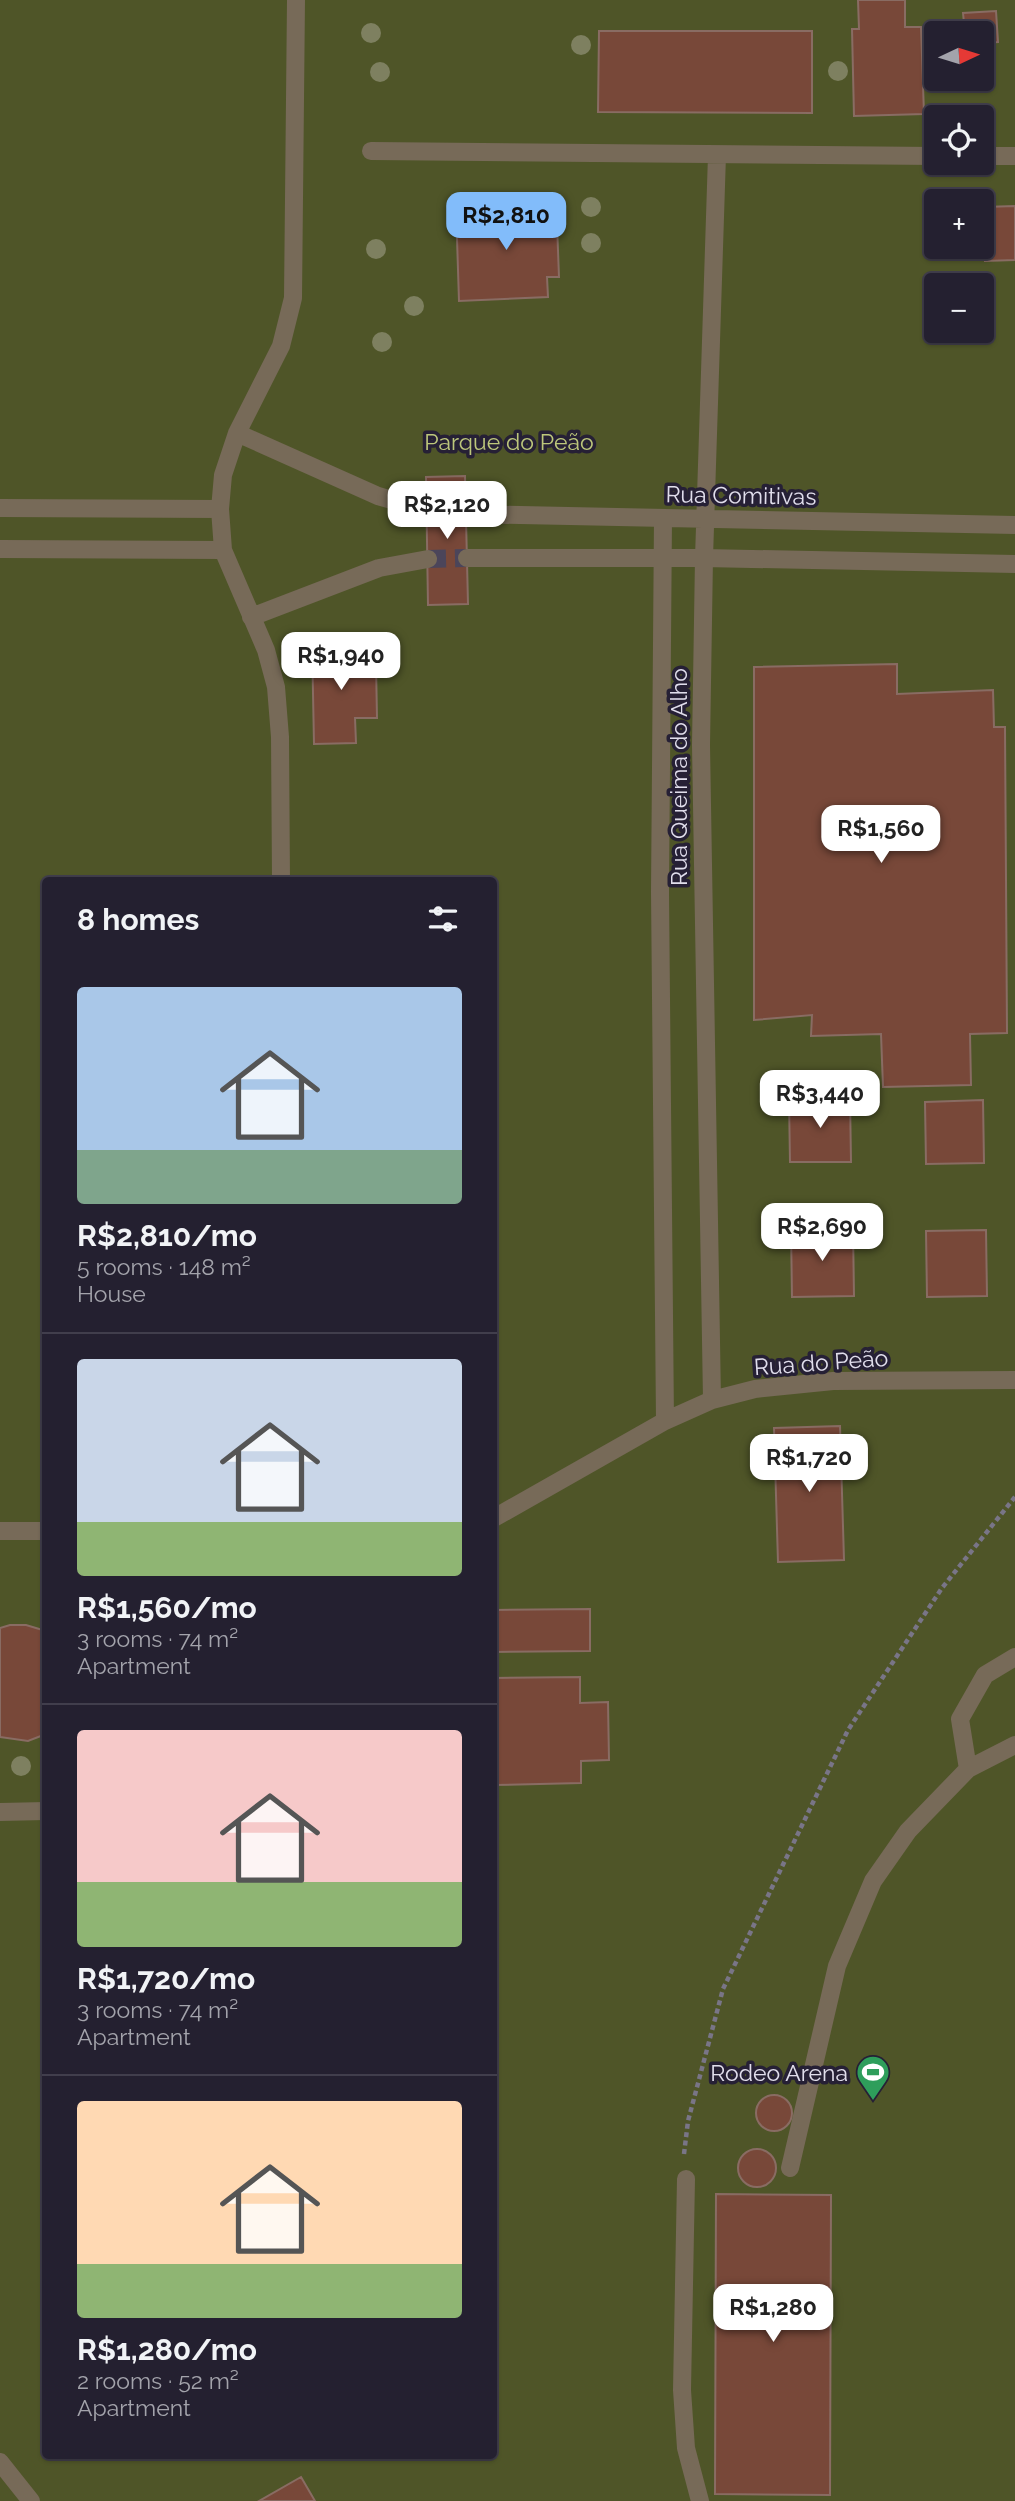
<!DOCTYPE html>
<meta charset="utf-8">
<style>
body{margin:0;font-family:Raleway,sans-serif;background:#2c2838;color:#f1f3f6;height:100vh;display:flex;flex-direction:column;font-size:26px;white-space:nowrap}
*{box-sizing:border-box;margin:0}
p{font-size:23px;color:#a3a3ab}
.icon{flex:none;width:38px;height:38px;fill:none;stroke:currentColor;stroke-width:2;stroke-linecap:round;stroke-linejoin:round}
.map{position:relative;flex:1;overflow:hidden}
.drawer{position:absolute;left:42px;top:877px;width:455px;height:1582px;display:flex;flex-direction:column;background:#242030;border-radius:7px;box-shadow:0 2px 5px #0004,0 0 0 2px #413e4c}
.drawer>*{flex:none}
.needle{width:46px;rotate:86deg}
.buttons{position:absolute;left:924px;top:21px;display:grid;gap:14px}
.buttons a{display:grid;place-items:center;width:70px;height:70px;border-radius:7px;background:#242030;box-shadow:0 2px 5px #0004,0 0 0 2px #413e4c;font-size:35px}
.price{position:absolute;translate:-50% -60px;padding:0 16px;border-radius:14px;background:#fff;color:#222;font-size:23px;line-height:46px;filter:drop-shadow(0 2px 4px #0008)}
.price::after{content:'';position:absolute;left:50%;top:42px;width:21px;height:16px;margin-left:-10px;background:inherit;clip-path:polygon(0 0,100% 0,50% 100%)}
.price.active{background:#82bcfa;color:#111}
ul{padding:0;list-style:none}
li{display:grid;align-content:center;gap:14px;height:371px;padding:0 35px}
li+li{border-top:2px solid #413e4c}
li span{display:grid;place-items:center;height:217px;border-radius:7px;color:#555}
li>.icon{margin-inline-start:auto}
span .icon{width:126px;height:126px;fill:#fffc;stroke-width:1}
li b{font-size:30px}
h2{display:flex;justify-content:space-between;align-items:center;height:84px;padding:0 35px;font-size:30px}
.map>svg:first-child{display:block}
.green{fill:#4f5528;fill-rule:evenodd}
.building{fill:#784839;stroke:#896c63;stroke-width:2}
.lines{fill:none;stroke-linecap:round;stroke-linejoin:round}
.minor-tunnel{stroke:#4b455a;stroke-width:18;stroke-dasharray:18 9;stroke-linecap:butt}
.path{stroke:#797587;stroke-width:4.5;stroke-dasharray:5 3.5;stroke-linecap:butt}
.minor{stroke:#776a58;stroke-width:18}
.tree{fill:#7e8060}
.labels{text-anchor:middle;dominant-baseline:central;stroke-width:7;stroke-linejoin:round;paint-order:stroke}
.park-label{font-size:23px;fill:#bdc77b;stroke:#262035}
.street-label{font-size:23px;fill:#e1deec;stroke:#262035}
.poi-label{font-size:23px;fill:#e1deec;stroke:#262035;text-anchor:end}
</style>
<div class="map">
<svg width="1015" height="2501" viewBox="0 0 1015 2501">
<rect width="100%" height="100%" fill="#302a40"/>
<!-- green -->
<path class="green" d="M 0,0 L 1015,0 L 1015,2501 L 0,2501 ZM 936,33 L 982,33 L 982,79 L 936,79 ZM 936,117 L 982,117 L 982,163 L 936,163 ZM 936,201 L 982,201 L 982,247 L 936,247 ZM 936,285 L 982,285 L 982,331 L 936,331 ZM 46,880 L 494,880 L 494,2455 L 46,2455 Z"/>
<!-- building -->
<path class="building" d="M 858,0 L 905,0 L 905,27 L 921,27 L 924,114 L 854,116 L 852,29 L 859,29 Z
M 996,11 L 998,42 L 982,43 L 982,33 L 965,33 L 963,13 Z
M 599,31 L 812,31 L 812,113 L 598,112 Z
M 547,203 L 548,224 L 557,224 L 559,277 L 547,277 L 548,297 L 459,301 L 456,207 Z
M 1015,206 L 1015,260 L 985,261 L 984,207 Z
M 465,476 L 468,604 L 428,605 L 426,477 Z
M 353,641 L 354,664 L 376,664 L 377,718 L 355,718 L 356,743 L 314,744 L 312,642 Z
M 897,664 L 897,694 L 993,690 L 994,727 L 1005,727 L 1007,1033 L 970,1034 L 971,1085 L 883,1087 L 881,1034 L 811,1036 L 812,1015 L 754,1020 L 754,667 Z
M 850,1098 L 851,1162 L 790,1162 L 789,1099 Z
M 983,1100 L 984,1163 L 926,1164 L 925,1102 Z
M 853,1229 L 854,1296 L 792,1297 L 791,1230 Z
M 986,1230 L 987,1296 L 927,1297 L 926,1231 Z
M 840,1426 L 844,1560 L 778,1562 L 774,1428 Z
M 590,1609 L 590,1651 L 494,1652 L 494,1610 Z
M 10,1625 L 26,1625 L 46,1631 L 46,1734 L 28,1741 L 0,1737 L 0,1628 Z
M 580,1677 L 580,1703 L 608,1702 L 609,1760 L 581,1761 L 581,1783 L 494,1785 L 494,1678 Z
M756 2113a18 18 0 1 1 36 0a18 18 0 1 1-36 0Z
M738 2168a19 19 0 1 1 38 0a19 19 0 1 1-38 0Z
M 716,2194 L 831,2195 L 830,2495 L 715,2494 Z
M 301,2477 L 315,2501 L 259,2501 Z"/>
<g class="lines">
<!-- minor-tunnel -->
<path class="minor-tunnel" d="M 426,510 L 465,514
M 428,559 L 467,558"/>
<!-- path -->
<path class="path" d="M 684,2154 L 688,2121 L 723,1989 L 848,1730 L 942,1588 L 1015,1497"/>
<!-- minor -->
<path class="minor" d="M 371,151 L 936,156
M 982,156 L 1015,156
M 237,433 L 378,496 L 426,510
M 0,508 L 220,509
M 465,514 L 1015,525
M 663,518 L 660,892 L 665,1421
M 0,549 L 223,550
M 467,558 L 704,558 L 1015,564
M 251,617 L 379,568 L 428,559
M 281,880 L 280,737 L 276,687 L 266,650 L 223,550 L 220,509 L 223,475 L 237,433 L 281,346 L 293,298 L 296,0
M 712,1400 L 701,745 L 704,558 L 717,155
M 494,1518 L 665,1421 L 712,1400 L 755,1389 L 833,1381 L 1015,1380
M 0,1531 L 46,1531
M 968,1769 L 960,1719 L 985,1675 L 1015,1657
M 0,1812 L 46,1811
M 790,2168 L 837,1966 L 873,1881 L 908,1831 L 968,1769 L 1015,1745
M 686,2179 L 682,2390 L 686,2448 L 700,2501
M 0,2462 L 31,2501"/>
</g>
<!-- trees -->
<g class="tree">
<circle cx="371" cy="33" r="10"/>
<circle cx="581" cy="45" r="10"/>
<circle cx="838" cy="71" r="10"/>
<circle cx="380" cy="72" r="10"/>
<circle cx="591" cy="207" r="10"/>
<circle cx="591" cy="243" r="10"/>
<circle cx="376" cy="249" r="10"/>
<circle cx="414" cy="306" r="10"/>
<circle cx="382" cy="342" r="10"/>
<circle cx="21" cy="1766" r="10"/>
</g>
<!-- icons -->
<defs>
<symbol id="stadium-pin" viewBox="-11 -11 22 30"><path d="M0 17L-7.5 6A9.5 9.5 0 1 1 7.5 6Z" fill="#2e9e5b" stroke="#262035"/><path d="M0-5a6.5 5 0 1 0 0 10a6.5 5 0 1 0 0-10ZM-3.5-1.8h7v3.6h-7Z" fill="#fff"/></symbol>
</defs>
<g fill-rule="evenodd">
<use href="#stadium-pin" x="854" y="2053" width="38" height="52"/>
</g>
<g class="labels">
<!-- park labels -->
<g class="park-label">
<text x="509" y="441">Parque do Peão</text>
</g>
<!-- street labels -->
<g class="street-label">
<text transform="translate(741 495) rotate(1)">Rua Comitivas</text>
<text transform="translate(678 777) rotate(-90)">Rua Queima do Alho</text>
<text transform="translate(821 1362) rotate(-4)">Rua do Peão</text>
</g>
<!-- poi labels -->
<g class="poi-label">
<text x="848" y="2072">Rodeo Arena</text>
</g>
</g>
</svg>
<div class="buttons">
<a><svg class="needle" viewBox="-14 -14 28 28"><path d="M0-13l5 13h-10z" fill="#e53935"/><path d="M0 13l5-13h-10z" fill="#a3a3ab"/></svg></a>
<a><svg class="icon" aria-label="locate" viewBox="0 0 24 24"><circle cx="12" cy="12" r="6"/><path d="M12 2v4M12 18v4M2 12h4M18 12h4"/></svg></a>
<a>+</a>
<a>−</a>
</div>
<b class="price active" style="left:506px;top:252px">R$2,810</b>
<b class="price" style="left:447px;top:541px">R$2,120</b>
<b class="price" style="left:341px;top:692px">R$1,940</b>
<b class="price" style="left:881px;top:865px">R$1,560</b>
<b class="price" style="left:820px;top:1130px">R$3,440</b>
<b class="price" style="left:822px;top:1263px">R$2,690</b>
<b class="price" style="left:809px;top:1494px">R$1,720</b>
<b class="price" style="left:773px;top:2344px">R$1,280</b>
<section class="drawer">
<h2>8 homes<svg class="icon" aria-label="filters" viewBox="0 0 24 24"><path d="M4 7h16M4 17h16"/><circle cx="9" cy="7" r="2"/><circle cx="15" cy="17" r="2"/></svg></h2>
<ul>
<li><span style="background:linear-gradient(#a9c7e8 75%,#7fa58c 0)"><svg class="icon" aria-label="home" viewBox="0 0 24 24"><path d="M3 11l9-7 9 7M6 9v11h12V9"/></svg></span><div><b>R$2,810/mo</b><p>5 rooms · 148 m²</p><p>House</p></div></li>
<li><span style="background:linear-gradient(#c9d6e8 75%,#8fb573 0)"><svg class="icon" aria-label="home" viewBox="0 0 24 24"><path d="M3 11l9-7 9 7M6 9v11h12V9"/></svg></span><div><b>R$1,560/mo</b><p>3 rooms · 74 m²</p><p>Apartment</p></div></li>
<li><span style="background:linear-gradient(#f6c9c9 70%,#8fb573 0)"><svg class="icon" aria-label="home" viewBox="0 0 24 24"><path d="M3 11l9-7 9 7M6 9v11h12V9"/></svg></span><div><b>R$1,720/mo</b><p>3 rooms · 74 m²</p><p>Apartment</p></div></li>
<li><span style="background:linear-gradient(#ffd9b3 75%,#8fb573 0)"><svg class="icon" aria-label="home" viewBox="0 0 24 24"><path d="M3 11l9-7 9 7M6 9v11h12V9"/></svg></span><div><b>R$1,280/mo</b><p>2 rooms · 52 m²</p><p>Apartment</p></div></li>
</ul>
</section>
</div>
